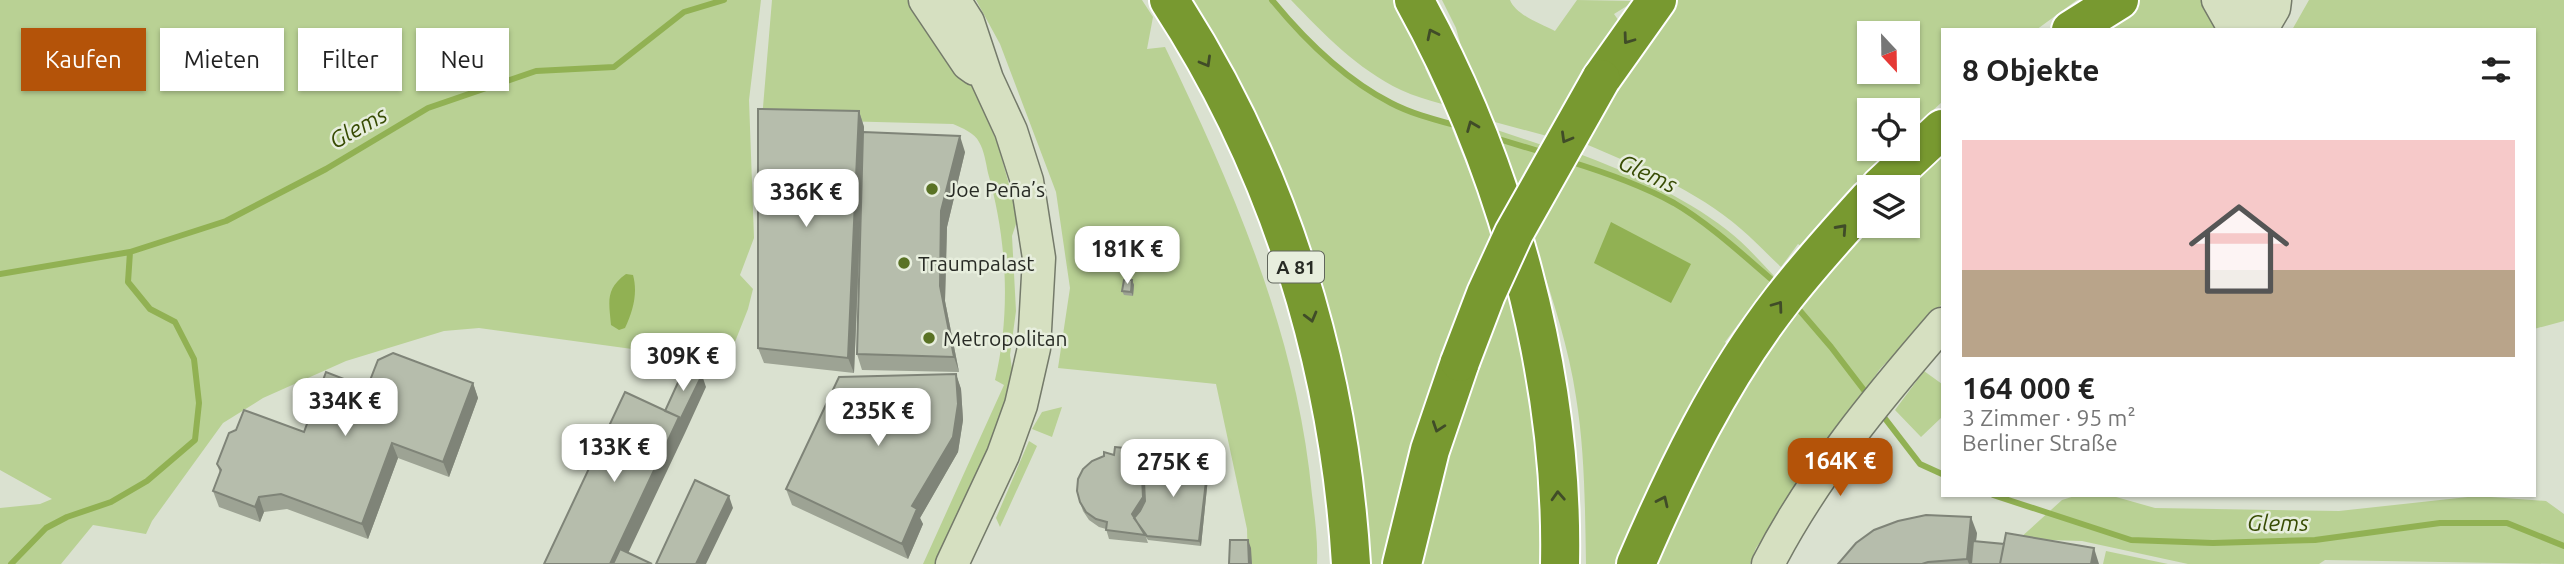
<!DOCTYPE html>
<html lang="de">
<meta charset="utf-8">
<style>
body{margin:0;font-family:Ubuntu,sans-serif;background:#f2f2f2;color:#222;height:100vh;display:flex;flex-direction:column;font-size:26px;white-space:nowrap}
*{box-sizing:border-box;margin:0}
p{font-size:23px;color:#767676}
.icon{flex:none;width:38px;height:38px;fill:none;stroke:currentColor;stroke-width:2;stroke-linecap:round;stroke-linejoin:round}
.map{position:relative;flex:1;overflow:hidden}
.side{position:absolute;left:1941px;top:28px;width:595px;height:469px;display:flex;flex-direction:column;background:#fff;border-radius:0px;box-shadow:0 2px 5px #0004}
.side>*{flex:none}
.hud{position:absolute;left:21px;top:28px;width:665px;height:63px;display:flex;gap:14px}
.needle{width:46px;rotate:158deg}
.tools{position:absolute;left:1857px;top:21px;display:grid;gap:14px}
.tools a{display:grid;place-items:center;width:63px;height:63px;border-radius:0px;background:#fff;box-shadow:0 2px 5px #0004;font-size:35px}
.price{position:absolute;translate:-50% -60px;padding:0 16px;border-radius:14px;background:#fff;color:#222;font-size:23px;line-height:46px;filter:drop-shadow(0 2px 4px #0008)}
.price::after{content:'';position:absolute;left:50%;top:42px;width:21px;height:16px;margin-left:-10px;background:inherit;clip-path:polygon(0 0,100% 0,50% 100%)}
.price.current{background:#b45309;color:#fff}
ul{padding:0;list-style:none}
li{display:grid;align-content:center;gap:14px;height:371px;padding:0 21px}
li span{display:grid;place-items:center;height:217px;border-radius:0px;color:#555}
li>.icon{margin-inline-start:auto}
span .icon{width:126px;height:126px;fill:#fffc;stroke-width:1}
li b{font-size:30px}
h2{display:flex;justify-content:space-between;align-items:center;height:84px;padding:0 21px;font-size:30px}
.pill{padding:0 24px;border-radius:0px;background:#fff;box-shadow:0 2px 5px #0004;font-size:24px;line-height:63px}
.pill.current{background:#b45309;color:#fff}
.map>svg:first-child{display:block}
.green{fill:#b9d194;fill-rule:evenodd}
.water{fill:#91b153}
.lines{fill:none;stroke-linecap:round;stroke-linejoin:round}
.stream{stroke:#91b153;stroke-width:6}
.secondary-casing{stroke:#747a6a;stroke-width:35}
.motorway-casing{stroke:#fff;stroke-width:42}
.secondary{stroke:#d6e0c1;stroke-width:32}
.motorway{stroke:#789930;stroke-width:38}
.motorway-bridge-casing{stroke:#fff;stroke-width:42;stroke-linecap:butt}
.motorway-bridge{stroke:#789930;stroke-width:38}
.wall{fill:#9da394}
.shaded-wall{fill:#7f8478}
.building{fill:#b6bdac;stroke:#7f8478;stroke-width:2}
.oneway{stroke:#404c28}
.poi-dot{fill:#597224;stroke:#e7eedd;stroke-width:2.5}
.labels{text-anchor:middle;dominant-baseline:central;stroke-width:5;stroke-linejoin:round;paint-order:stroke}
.shield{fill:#e7eedd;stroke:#61665c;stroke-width:2}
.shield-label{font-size:19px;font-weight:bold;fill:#282b25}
.poi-label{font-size:21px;fill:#282b25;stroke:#e7eedd;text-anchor:start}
.water-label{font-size:23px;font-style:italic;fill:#384c04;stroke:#e7eedd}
</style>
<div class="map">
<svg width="2564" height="564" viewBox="0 0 2564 564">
<rect width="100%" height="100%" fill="#dae1d0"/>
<!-- green -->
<path class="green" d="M 0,0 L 761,0 L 749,100 L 754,238 L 740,275 L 753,289 L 748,309 L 727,362 L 479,328 L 444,331 L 346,361 L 263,398 L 223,423 L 152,521 L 146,534 L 93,525 L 61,564 L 0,564 L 0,508 L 40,504 L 52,499 L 0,470 Z
M 772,0 L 915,0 L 963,68 L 978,97 L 998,145 L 1015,206 L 1017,221 L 1012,236 L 1016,311 L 1010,355 L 1014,383 L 1004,418 L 937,564 L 923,564 L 1004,385 L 995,380 C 1011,313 1007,239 988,173 C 986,163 984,150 979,142 C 975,133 962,128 953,124 L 762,119 Z
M 976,0 L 1142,0 L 1153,17 L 1147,49 L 1165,47 C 1234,190 1297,335 1312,495 C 1315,518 1318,541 1317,564 L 1248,564 L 1247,529 L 1216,384 L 1058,368 L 1070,288 L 1056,192 L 1000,44 Z
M 1187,0 L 1270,0 C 1321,63 1372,103 1451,126 L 1493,231 L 1389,564 L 1366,564 L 1362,504 Z
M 1291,0 L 1395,0 L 1427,66 L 1425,68 L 1442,104 C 1428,100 1414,96 1401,90 C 1357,69 1324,34 1291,0 Z
M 1442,0 L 1510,0 C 1516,15 1541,24 1555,31 L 1577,0 L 1635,1 L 1614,14 L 1621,24 L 1547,136 L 1491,121 L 1463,53 L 1456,28 Z
M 1674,0 L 2077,0 L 2036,30 L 1942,30 L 1942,102 L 1908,133 L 1908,110 L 1869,110 L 1869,149 L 1891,149 L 1841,199 L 1801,246 L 1798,244 L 1781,267 C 1767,254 1755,241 1741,229 C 1696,190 1638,166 1583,143 ZM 1869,33 L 1908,33 L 1908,72 L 1869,72 Z
M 2134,0 L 2209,0 L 2223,30 L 2086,30 Z
M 2309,0 L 2564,0 L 2564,321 L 2534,329 L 2534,30 L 2292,30 Z
M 1494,129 L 1542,145 L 1518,189 Z
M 1942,141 L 1942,304 L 1880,369 L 1756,548 L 1750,564 L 1652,564 L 1753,359 L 1869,226 L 1908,226 L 1908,187 Z
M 1577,153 C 1629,173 1682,195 1727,230 C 1744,243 1759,260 1774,276 L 1725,342 L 1727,344 L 1711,368 L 1647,500 L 1620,564 L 1586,564 C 1585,509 1585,452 1576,397 C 1568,342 1549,289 1532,236 Z
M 1507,289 C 1530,380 1540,471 1541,564 L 1420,564 L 1464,392 Z
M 1924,371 L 1942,384 L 1942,417 L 1921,437 L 1895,410 Z
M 1062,407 L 1052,437 L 1032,429 L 1042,412 Z
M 1029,441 L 1037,446 L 1000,527 L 996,518 Z
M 2078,495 L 2109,495 L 2155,508 L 2339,511 L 2477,496 L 2546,501 L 2564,514 L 2564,564 L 2325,560 L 2319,564 L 2188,564 L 2082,541 L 2019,539 L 2062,500 Z
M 2106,551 L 2168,564 L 2103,564 Z"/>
<!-- water -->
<path class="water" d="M 1611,222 L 1691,264 L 1671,303 L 1594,263 Z
M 626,274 L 633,275 C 638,293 633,311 625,328 L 619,330 L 611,325 C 609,302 605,289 626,274 Z"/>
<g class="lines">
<!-- stream -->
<path class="stream" d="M 1272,0 C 1304,39 1346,80 1391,103 C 1412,114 1436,120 1458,126
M 1492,137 L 1545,153
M 1568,161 C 1604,172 1641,185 1674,203 C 1710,224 1745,257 1777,284
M 0,274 L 130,252 L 226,221 L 326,169 L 428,108 L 536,71 L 614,67 L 684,12 L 724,0
M 1795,305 L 1831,347 L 1870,398
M 1880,412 L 1920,464 L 1942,474
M 1993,495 L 2131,540 L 2213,543 L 2315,540 L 2440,523 L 2507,523 L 2564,546
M 11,564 L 46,528 L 67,517 L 111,502 L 147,481 L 195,440 L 199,403 L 194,359 L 175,322 L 150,309 L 128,282 L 130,252"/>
<defs>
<path id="secondary" d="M 925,0 L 968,64 L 975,69
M 2218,0 L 2231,23 L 2232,30
M 2237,30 L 2251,0
M 2261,30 L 2274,8 L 2275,0
M 952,564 L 1003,455 L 1021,405 L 1034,348 L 1039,258 L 1027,181 L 1011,131 L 987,79 L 968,22 L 954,0
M 1768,564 C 1813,476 1878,398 1942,324"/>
<path id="motorway" d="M 1169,0 C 1279,168 1339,364 1351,564
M 1414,0 C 1506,166 1564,374 1560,564
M 2071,30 L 2119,0
M 1601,79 L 1657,0
M 1880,187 L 1942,129
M 1402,564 L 1430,450 L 1460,362
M 1636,564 C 1676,471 1720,380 1782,300 C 1809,265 1839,232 1869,199"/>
</defs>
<!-- secondary casing -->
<use href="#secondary" class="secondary-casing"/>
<!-- motorway casing -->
<use href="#motorway" class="motorway-casing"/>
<!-- secondary -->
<use href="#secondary" class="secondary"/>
<!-- motorway -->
<use href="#motorway" class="motorway"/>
<defs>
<path id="motorway-bridge" d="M 1460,362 L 1486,294 L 1514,233 L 1601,79"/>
</defs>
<!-- motorway-bridge casing -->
<use href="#motorway-bridge" class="motorway-bridge-casing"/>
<!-- motorway-bridge -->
<use href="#motorway-bridge" class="motorway-bridge"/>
</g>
<!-- wall -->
<path class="wall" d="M 859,111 L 864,127 L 864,132 L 965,152 L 947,227 L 945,301 L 959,372 L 862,370 L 857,354 L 860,240 L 854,373 L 764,363 L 758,348 Z
M 1132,280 L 1134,285 L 1133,296 L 1124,295 L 1122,291 Z
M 956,374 L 961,389 L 963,420 L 958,452 L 920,518 L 923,524 L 908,559 L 792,505 L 786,489 Z
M 473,383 L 478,398 L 449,477 L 398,458 L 368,539 L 287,509 L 264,512 L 260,522 L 219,507 L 213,491 L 220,473 L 217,464 L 236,430 L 304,432 L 367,388 Z
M 1154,451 L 1157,458 L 1209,468 L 1201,546 L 1148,540 L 1146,537 L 1148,543 L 1109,539 L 1106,529 L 1099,527 L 1089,520 L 1083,511 L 1080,502 Z
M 1977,533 L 1976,541 L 2099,564 L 1838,564 Z"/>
<!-- shaded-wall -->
<path class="shaded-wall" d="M 859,111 L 864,127 L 854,373 L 848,358 Z
M 960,136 L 965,152 L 947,227 L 945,301 L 959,372 L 954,357 L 940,286 L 941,211 Z
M 1132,280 L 1134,285 L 1133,296 L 1131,292 Z
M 956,374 L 961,389 L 963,420 L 958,452 L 920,518 L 923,524 L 908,559 L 902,544 L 912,506 Z
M 702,375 L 706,387 L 685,433 L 680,420 Z
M 473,383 L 478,398 L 449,477 L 443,462 Z
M 679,417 L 685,433 L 623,564 L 610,564 Z
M 392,443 L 398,458 L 368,539 L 362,524 Z
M 1154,451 L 1157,460 L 1141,476 L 1137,468 Z
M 1208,464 L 1209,468 L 1201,546 L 1199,541 Z
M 1142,477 L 1145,485 L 1146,506 L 1136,522 L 1132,514 Z
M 729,496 L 733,508 L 706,564 L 696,564 Z
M 259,497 L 264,512 L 260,522 L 255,507 Z
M 1971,517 L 1977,533 L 1973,564 L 1969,564 L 1967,559 Z
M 1248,540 L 1251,548 L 1252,564 L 1249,564 Z
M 2094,548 L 2099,564 L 2091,564 Z"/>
<!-- building -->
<path class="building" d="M 758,109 L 859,111 L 848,358 L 758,348 Z
M 863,132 L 960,136 L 941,211 L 940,286 L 954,357 L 857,354 Z
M 1124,280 L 1132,280 L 1131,292 L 1122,291 Z
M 393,353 L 473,383 L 443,462 L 392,443 L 362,524 L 281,494 L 259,497 L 255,507 L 213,491 L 221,470 L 217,464 L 229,433 L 236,430 L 244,410 L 304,432 L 326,372 L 367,388 L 378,360 Z
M 685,367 L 702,375 L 680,420 L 679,417 L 665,411 Z
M 956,374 L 958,404 L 953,437 L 912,506 L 917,509 L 902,544 L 786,489 L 839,377 Z
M 625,392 L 679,417 L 610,564 L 544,564 Z
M 1115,447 L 1154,451 L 1137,468 L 1142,477 L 1143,497 L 1132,514 L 1145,535 L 1106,530 L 1107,522 L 1096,519 L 1086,512 L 1080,502 L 1077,491 L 1078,479 L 1083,469 L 1092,461 L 1104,456 L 1104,452 L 1114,455 Z
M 1155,458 L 1208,464 L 1199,541 L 1147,536 L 1134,518 L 1140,511 L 1145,501 L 1144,481 L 1139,472 Z
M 695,480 L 729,496 L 696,564 L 656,564 Z
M 1926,515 L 1971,517 L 1967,559 L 1928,562 L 1922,564 L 1838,564 L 1856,543 L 1874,530 L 1898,521 Z
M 2006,533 L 2094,548 L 2091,564 L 2000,564 Z
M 1230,540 L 1248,540 L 1249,564 L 1229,564 Z
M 1973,541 L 2004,544 L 2000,564 L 1971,564 Z
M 620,549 L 652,564 L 613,564 Z"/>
<!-- one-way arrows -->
<defs><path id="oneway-chevron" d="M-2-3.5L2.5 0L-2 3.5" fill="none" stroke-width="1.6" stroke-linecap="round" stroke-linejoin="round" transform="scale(1.75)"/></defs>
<g class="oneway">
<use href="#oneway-chevron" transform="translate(1432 34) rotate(-116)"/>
<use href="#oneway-chevron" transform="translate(1628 39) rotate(126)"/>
<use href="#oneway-chevron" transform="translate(1206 62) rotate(60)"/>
<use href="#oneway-chevron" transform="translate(1472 126) rotate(-112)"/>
<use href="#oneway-chevron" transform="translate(1566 138) rotate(120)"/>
<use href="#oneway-chevron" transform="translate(1842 229) rotate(-48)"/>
<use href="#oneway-chevron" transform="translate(1778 306) rotate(-54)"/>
<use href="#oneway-chevron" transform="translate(1311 317) rotate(75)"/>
<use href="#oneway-chevron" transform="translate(1438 427) rotate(109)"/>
<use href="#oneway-chevron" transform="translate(1558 496) rotate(-93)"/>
<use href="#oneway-chevron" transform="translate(1663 501) rotate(-65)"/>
</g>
<!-- markers -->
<g class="poi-dot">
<circle cx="932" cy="189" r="7"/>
<circle cx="904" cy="263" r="7"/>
<circle cx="929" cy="338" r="7"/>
</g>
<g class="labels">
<!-- shield labels -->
<rect class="shield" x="1268" y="251.5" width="56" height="31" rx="5"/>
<g class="shield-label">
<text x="1296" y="267">A 81</text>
</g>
<!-- poi labels -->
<g class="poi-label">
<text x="946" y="189">Joe Peña’s</text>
<text x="918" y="263">Traumpalast</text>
<text x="943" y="338">Metropolitan</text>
</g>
<!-- water labels -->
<g class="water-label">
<text transform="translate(358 127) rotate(-29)">Glems</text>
<text transform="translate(1648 173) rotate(25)">Glems</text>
<text x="2278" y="522">Glems</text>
</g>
</g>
</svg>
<div class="tools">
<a><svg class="needle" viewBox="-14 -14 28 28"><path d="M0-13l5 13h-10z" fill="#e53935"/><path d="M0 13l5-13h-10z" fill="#767676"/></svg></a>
<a><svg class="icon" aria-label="locate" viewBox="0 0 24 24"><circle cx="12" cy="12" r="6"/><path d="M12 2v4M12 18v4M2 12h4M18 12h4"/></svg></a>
<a><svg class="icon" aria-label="layers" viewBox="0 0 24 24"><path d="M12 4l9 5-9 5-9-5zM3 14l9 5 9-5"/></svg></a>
</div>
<b class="price" style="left:806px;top:229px">336K €</b>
<b class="price" style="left:1127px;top:286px">181K €</b>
<b class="price" style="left:683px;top:393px">309K €</b>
<b class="price" style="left:345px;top:438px">334K €</b>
<b class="price" style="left:878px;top:448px">235K €</b>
<b class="price" style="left:614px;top:484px">133K €</b>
<b class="price current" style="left:1840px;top:498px">164K €</b>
<b class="price" style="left:1173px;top:499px">275K €</b>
<div class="hud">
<a class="pill current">Kaufen</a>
<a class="pill">Mieten</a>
<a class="pill">Filter</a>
<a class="pill">Neu</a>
</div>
<section class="side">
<h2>8 Objekte<svg class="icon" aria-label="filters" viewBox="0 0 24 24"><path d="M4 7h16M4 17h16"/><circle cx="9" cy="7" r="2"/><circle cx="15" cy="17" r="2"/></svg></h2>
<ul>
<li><span style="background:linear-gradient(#f6c9c9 60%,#b9a48a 0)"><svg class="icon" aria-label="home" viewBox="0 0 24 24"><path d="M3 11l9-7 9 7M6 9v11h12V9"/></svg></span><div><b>164 000 €</b><p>3 Zimmer · 95 m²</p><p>Berliner Straße</p></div></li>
</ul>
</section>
</div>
